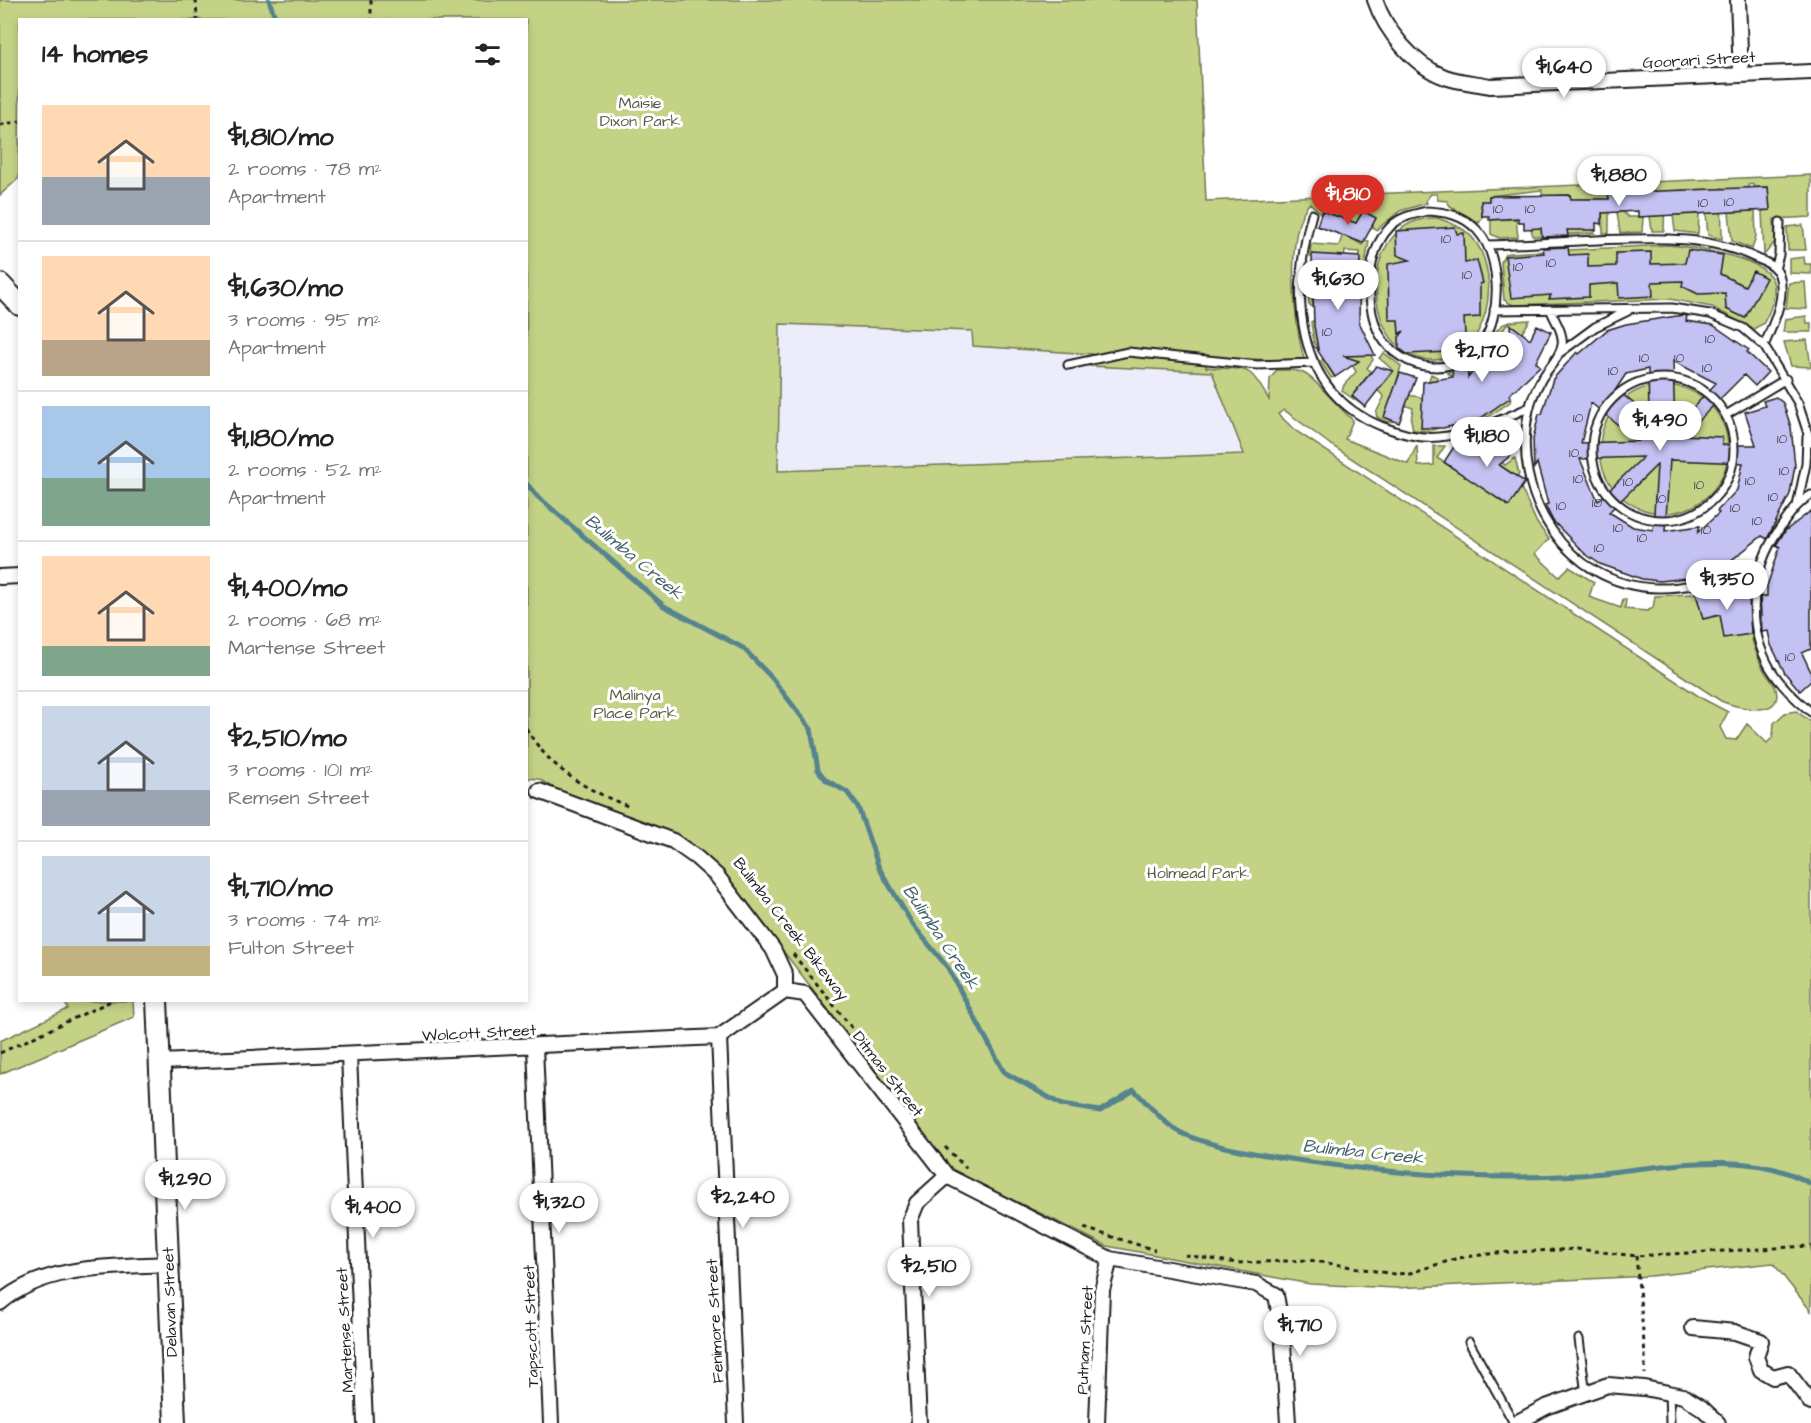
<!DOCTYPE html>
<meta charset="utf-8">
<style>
body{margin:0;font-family:"Architects Daughter",sans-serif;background:#f2f2f2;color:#222;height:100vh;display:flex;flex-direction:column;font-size:22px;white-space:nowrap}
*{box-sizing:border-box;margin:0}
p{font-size:20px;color:#767676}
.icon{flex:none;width:33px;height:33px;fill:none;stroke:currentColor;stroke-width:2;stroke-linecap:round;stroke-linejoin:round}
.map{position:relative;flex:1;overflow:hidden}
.details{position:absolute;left:18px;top:18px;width:510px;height:984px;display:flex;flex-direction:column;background:#fff;border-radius:0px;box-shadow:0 3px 9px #0003}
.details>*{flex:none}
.price{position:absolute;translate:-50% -51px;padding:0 14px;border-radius:21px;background:#fff;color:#222;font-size:20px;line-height:39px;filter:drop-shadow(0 2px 3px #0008)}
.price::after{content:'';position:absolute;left:50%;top:36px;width:18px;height:14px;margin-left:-9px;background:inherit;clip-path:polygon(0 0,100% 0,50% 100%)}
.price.active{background:#d93025;color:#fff}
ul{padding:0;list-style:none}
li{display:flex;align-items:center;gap:18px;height:150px;padding:0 24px}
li+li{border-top:2px solid #e0e0e0}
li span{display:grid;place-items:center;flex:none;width:168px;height:120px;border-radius:0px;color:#555}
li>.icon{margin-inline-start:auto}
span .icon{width:72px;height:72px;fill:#fffc;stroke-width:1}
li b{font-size:26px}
h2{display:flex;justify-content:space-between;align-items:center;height:72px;padding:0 24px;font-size:26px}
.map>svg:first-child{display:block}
.built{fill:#edecfb}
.green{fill:#c4d286;stroke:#707751;stroke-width:1.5;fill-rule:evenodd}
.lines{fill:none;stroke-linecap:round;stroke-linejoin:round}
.stream{stroke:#55848e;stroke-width:5}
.building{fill:#c4c1f3;stroke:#1c1c1c;stroke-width:1.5;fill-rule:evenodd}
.lane-casing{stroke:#1c1c1c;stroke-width:11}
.street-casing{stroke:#1c1c1c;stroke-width:18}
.secondary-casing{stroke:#1c1c1c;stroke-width:24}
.path{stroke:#1c1c1c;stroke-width:3;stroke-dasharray:4.5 4.5;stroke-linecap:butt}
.lane{stroke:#fff;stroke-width:7}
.street{stroke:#fff;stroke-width:14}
.secondary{stroke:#fff;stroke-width:20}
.labels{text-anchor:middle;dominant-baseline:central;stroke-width:6;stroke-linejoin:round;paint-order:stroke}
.number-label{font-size:14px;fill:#464552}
.street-label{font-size:16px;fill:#1c1c1c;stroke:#fff}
.park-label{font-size:16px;fill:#575c41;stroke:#fff}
.water-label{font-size:18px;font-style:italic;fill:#426168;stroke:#fff}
</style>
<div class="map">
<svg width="1811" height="1423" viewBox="0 0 1811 1423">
<rect width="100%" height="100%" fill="#fff"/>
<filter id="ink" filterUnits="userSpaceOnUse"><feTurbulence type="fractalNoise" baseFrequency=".0167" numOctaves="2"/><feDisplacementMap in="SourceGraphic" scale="12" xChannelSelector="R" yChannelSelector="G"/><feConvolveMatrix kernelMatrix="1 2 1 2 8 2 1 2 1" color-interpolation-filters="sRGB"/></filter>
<g filter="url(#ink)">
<!-- built -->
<path class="built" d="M 780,324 L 973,331 L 973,346 L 1092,354 L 1090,366 L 1212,372 L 1244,454 L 778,471 Z"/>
<!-- green -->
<path class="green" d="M 0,0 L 1197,0 L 1206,201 L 1811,175 L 1811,217 L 1774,219 L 1775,242 L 1764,255 L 1762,211 L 1770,210 L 1768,187 L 1753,187 L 1753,184 L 1748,185 L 1748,191 L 1721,188 L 1722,239 L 1708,235 L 1706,213 L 1712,189 L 1665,191 L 1664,231 L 1652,231 L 1650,216 L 1657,216 L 1656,191 L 1609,193 L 1609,233 L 1603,233 L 1602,199 L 1577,199 L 1595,233 L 1555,235 L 1552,230 L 1572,229 L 1570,195 L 1545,196 L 1544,236 L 1533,236 L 1531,229 L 1544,225 L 1542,190 L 1489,196 L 1489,201 L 1481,202 L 1482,218 L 1479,223 L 1450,206 L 1447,201 L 1438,200 L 1437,194 L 1431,194 L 1426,200 L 1427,203 L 1400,211 L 1376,230 L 1372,226 L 1376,218 L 1363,211 L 1349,237 L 1362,245 L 1364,240 L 1369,241 L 1365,265 L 1359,266 L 1360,252 L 1345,251 L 1342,280 L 1373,360 L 1367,368 L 1384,383 L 1394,371 L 1379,358 L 1384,353 L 1401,366 L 1394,392 L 1423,398 L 1431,374 L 1437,377 L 1440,397 L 1464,393 L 1453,377 L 1447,373 L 1464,367 L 1481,391 L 1485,355 L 1481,358 L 1479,355 C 1505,329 1487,322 1530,320 L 1522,333 L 1508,323 L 1491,347 L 1505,358 L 1509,352 L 1515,356 L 1526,346 L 1483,398 L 1511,397 L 1510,402 L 1488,417 L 1453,403 L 1458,426 L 1452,428 L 1448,422 L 1422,427 L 1439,428 L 1428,431 L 1413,430 L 1411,420 L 1413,408 L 1401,404 L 1393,421 L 1387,422 L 1377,417 L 1376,413 L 1384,397 L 1366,378 L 1352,396 L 1365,407 L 1342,391 L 1344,385 L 1356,372 L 1344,350 L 1325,362 L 1335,377 L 1331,378 L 1321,362 L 1324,356 L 1314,343 L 1311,322 L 1316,319 L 1334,291 L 1312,292 L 1313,308 L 1309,304 L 1308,284 L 1329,282 L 1335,256 L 1310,256 L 1311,244 L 1339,246 L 1347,220 L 1321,214 L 1310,203 C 1284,228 1294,327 1304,358 L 1294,361 L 1206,357 L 1206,367 C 1247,372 1246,359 1269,400 L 1270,379 L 1277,370 C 1285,370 1294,369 1301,372 C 1314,376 1338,408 1353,420 L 1345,439 L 1408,464 L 1417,445 L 1418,466 L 1434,465 L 1434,446 L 1445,446 L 1437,458 L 1466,477 L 1482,453 L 1468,441 L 1485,436 L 1490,444 L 1486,448 L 1505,465 L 1515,458 L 1519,474 L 1517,477 L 1498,464 L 1482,488 L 1508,506 L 1521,488 L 1537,523 L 1549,539 L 1535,554 L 1559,577 L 1569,567 L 1594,582 L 1589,597 L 1621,608 L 1623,599 L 1626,599 L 1625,609 L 1647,611 L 1653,608 L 1655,596 L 1693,594 L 1731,582 L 1745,588 C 1752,605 1748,626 1753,643 C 1756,652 1759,662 1764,670 C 1767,676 1774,682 1776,689 C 1784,720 1734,707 1721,701 L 1331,445 L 1284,410 L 1278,414 L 1296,431 L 1703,699 L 1728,712 L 1720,727 L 1726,739 L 1736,740 L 1747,724 L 1767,743 L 1773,737 L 1774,723 L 1785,713 L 1796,711 L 1811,722 L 1811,1311 L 1773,1263 L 1650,1276 L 1396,1288 L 1310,1284 L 1107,1246 L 952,1170 L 720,869 L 677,835 L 555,789 L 539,779 L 527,778 L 526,20 L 20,20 L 19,178 L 0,195 ZM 780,324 L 972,331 L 973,346 L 1092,354 L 1090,366 L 1212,372 L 1244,454 L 778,471 Z
M 1755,211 L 1756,236 L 1752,249 L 1732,241 L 1729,212 Z
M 1617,212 L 1623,212 L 1628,217 L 1643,217 L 1642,232 L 1620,233 Z
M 1699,214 L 1698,234 L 1675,231 L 1673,215 Z
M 1437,218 C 1452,223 1466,228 1475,241 C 1502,278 1489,358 1434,360 C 1360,362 1353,216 1437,218 Z
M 1516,219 L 1518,237 L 1499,238 L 1491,234 L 1491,220 Z
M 1803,225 L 1806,250 L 1788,250 L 1787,227 Z
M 1668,245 C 1692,247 1755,256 1770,276 C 1780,289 1770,312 1763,324 L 1753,329 L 1712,307 L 1670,299 L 1513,305 L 1504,300 L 1501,262 L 1505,254 L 1509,253 Z
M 1804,257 L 1805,264 L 1811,264 L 1811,274 L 1789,273 L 1789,259 Z
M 1805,282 L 1807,309 L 1786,308 L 1789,283 Z
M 1806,316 L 1807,323 L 1811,323 L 1811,332 L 1783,332 L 1785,319 Z
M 1807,340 L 1811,367 L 1791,366 L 1784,342 Z
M1600 449a64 64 0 1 1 128 0a64 64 0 1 1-128 0Z
M 64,1001 L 133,1001 L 134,1017 L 0,1074 L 0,1041 L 68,1009 Z"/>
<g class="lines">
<!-- stream -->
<path class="stream" d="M 269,0 L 276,20
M 526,483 L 537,496 L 664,606 L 743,648 L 772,678 L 811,729 L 818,770 L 826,780 L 847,792 L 858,807 L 879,868 L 913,925 L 948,968 L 1004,1072 L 1062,1105 L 1100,1111 L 1134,1090 C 1146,1102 1159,1118 1173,1128 C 1197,1144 1248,1152 1277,1157 C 1377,1173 1479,1181 1580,1175 C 1651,1170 1747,1145 1811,1184"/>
</g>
<!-- building -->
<path class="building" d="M 1768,187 L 1770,210 L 1638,217 L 1638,211 L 1602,213 L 1602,224 L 1596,223 L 1596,230 L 1567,230 L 1568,236 L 1542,237 L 1541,228 L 1524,229 L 1524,222 L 1518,222 L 1518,218 L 1489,220 L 1489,216 L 1482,216 L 1481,201 L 1489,201 L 1489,196 L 1570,195 L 1571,199 L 1609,199 L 1608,193 Z
M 1322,211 L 1356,223 L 1363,211 L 1376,218 L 1363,243 L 1317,226 Z
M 1455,227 L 1457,234 L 1464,233 L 1465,263 L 1477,260 L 1483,283 L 1480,284 L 1480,317 L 1464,318 L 1466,351 L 1457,357 L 1449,359 L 1448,352 L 1407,354 L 1399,348 L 1399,337 L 1404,331 L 1399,334 L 1398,320 L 1389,320 L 1388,264 L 1410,260 L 1397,255 L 1396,231 Z
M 1568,247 L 1569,255 L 1588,254 L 1588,267 L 1616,266 L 1616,253 L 1651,252 L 1651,264 L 1685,263 L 1688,250 L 1723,255 L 1720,274 L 1745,286 L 1753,271 L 1766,278 L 1745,318 L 1726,309 L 1725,293 L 1698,294 L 1682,286 L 1683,281 L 1652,282 L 1653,296 L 1619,298 L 1618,283 L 1589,285 L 1589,297 L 1549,299 L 1551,295 L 1511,298 L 1505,256 L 1544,253 L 1543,248 Z
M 1312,254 L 1360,257 L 1359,322 L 1375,355 L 1343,356 L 1359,361 L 1335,377 L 1316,348 L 1318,349 L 1314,326 Z
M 1683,315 L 1687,316 L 1686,321 L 1713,325 L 1749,350 L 1747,352 L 1768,372 L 1755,386 L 1744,375 L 1684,435 L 1722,437 L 1722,445 L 1756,445 L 1745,412 L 1765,406 L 1763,401 L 1776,397 L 1783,403 L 1791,427 L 1795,466 L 1790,494 L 1767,539 L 1762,536 L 1729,562 L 1704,574 L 1705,576 L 1660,581 L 1642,579 L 1600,564 L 1584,553 L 1553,521 L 1545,505 L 1548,504 L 1537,463 L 1534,468 L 1533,439 L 1539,414 L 1542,414 L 1553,379 L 1577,352 L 1579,354 L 1607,330 L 1626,324 ZM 1673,361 L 1716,383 L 1675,427 ZM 1648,369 L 1649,416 L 1616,389 L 1626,374 ZM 1591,403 L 1638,441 L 1581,443 ZM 1643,457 L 1598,501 L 1580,459 ZM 1670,460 L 1743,463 L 1737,490 L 1717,511 L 1719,513 L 1698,532 L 1700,526 L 1665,531 ZM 1657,465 L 1653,530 L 1633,527 L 1609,512 Z
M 1510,324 L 1530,339 L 1537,325 L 1551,332 L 1536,362 L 1540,366 L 1509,395 L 1511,397 L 1478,420 L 1443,428 L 1421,428 L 1423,382 L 1453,377 L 1452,370 L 1467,364 L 1468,378 L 1498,337 L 1505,363 L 1512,362 Z
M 1376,366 L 1393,371 L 1365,407 L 1352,396 Z
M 1400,373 L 1416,378 L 1399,423 L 1384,417 Z
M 1497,438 L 1502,438 L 1514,453 L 1499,465 L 1525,482 L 1509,506 L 1444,462 L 1459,439 L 1481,452 Z
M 1811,511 L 1811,649 L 1802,653 L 1811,672 L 1811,681 L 1800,691 L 1785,673 L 1771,645 L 1768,631 L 1762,632 L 1760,597 L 1767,596 L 1767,586 L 1780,547 L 1776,545 L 1785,531 Z
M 1708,587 L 1710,594 L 1749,595 L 1751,634 L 1724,638 L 1720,615 L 1703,619 L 1695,590 Z"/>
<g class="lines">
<defs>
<path id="lane" d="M 1427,211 C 1446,212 1463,215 1477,230 C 1501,256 1502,313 1483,342 C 1457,380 1401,372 1380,335 C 1364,306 1366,251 1390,227 C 1399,217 1414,214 1427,211 Z
M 1312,214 C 1290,293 1293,390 1381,426 C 1400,433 1418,439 1439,437 C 1471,434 1500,420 1530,407
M 1487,245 C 1524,244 1560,242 1597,240 C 1652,238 1707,234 1758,259 C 1766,262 1776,266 1779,275 C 1787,297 1772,326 1764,346
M 1775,269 L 1779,255 L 1780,222
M 1494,310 L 1672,308 L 1710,314 L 1743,328 L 1764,346 L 1798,403 L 1811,443
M 1551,311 C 1555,321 1564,333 1562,345 C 1560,358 1547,369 1541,380 C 1536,389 1531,400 1529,410 C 1510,494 1566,586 1657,588 C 1693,589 1725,575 1759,567
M 1561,352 L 1595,327 L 1628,311
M 1068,365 L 1128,352 L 1257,365 L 1315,363
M1592 449a71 71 0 1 1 142 0a71 71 0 1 1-142 0Z
M 1726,415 L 1786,379
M 1811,495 C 1797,503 1789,516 1780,528 C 1751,569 1745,624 1770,668 C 1781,686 1795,699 1811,712
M 1797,506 L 1806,464 L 1807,437
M 1579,1339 L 1586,1395
M 1469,1342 L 1514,1423
M 1669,1392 L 1670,1423"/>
<path id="street" d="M 1375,0 C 1385,30 1414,66 1445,77 C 1459,82 1476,83 1490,86 L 1811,72
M 1738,0 L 1741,75
M 0,577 L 20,576
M 539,791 L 673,841 L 697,858 L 717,876 L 773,949 L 785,975 L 785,991 L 805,994 L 947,1176 L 1110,1259 L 1256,1284 L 1276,1295 L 1282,1328 L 1288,1423
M 719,1037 L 736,1423
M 535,1047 L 551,1423
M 349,1055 L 365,1423
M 160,1062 L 719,1037 L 785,991
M 0,1303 C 45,1264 113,1267 168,1264
M 1693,1328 L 1735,1332 L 1761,1341 L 1756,1357 L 1761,1370 L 1773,1377 L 1788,1373 L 1811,1403
M 919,1423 L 910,1220 L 917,1203 L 947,1176
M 1097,1423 L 1102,1290 L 1110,1259
M 1516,1423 L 1546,1407 L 1608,1385 L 1644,1388 L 1683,1396 L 1702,1408 L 1718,1423"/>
<path id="secondary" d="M 0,284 L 20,305
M 157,1000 L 175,1423"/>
</defs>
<!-- lane casing -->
<use href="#lane" class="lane-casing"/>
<!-- street casing -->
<use href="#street" class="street-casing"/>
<!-- secondary casing -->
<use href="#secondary" class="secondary-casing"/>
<!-- path -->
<path class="path" d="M 196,0 L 197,20
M 371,0 L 371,20
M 0,125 L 20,121
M 526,728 C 550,770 587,790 630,807
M 793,954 L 879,1062
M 0,1053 L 113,1000
M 945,1147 L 966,1168
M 1084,1228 L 1155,1250
M 1185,1255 L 1237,1263 L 1309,1260 L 1394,1274 L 1410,1273 L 1458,1258 L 1496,1253 L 1577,1249 L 1636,1256 L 1811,1246
M 1636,1256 L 1645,1354 L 1645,1374"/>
<!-- lane -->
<use href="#lane" class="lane"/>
<!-- street -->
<use href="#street" class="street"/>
<!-- secondary -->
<use href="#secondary" class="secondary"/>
</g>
</g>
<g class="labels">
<!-- number labels -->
<g class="number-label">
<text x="1729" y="202">10</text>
<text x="1703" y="203">10</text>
<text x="1498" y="209">10</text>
<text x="1530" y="209">10</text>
<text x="1446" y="239">10</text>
<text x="1551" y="263">10</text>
<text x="1518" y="267">10</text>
<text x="1467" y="275">10</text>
<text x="1327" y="332">10</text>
<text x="1710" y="339">10</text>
<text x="1644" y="358">10</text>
<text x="1679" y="358">10</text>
<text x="1707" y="368">10</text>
<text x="1613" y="371">10</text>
<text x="1578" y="418">10</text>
<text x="1782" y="439">10</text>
<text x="1574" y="453">10</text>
<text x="1784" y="471">10</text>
<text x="1578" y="479">10</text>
<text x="1750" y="481">10</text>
<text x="1628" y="482">10</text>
<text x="1699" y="485">10</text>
<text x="1773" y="497">10</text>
<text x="1661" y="499">10</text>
<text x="1597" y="503">10</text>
<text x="1561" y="506">10</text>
<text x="1735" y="508">10</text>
<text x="1757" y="521">10</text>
<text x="1618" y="528">10</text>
<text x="1706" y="530">10</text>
<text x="1642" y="538">10</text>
<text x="1599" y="548">10</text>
<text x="1790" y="657">10</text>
</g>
<!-- street labels -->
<g class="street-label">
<text transform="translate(1699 60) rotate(-3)">Goorari Street</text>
<text transform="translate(791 929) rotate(52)">Bulimba Creek Bikeway</text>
<text transform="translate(479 1033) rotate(-3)">Wolcott Street</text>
<text transform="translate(888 1074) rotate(52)">Ditmas Street</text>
<text transform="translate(170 1302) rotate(-92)">Delavan Street</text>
<text transform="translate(715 1321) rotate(-93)">Fenimore Street</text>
<text transform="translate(531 1326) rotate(-92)">Tapscott Street</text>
<text transform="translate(345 1330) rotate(-93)">Martense Street</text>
<text transform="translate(1085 1340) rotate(-87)">Putnam Street</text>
</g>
<!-- park labels -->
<g class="park-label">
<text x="640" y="103">Maisie<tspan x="640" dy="18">Dixon Park</tspan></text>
<text x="635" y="695">Malinya<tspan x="635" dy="18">Place Park</tspan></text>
<text x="1198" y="873">Holmead Park</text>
</g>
<!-- water labels -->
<g class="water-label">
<text transform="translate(634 557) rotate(40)">Bulimba Creek</text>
<text transform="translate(941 937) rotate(56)">Bulimba Creek</text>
<text transform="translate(1363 1152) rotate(6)">Bulimba Creek</text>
</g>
</g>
</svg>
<b class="price" style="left:1564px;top:99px">$1,640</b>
<b class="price" style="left:1619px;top:207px">$1,880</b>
<b class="price active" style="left:1348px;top:226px">$1,810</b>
<b class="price" style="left:1338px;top:311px">$1,630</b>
<b class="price" style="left:1482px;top:383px">$2,170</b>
<b class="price" style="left:1660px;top:452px">$1,490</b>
<b class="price" style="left:1487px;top:468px">$1,180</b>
<b class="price" style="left:1727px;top:611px">$1,350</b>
<b class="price" style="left:185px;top:1211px">$1,290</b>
<b class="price" style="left:743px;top:1229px">$2,240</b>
<b class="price" style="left:559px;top:1234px">$1,320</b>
<b class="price" style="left:373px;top:1239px">$1,400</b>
<b class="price" style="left:929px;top:1298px">$2,510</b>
<b class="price" style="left:1300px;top:1357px">$1,710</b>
<section class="details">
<h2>14 homes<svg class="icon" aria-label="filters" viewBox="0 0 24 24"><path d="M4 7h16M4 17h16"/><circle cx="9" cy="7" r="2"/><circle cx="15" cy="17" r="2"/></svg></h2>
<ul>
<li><span style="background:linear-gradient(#ffd9b3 60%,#9aa5b1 0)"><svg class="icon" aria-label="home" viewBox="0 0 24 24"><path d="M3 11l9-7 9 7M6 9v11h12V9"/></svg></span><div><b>$1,810/mo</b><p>2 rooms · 78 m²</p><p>Apartment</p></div></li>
<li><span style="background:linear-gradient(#ffd9b3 70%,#b9a48a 0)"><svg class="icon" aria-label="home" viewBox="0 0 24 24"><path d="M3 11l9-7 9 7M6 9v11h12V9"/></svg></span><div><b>$1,630/mo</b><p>3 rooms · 95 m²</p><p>Apartment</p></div></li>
<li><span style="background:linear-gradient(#a9c7e8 60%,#7fa58c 0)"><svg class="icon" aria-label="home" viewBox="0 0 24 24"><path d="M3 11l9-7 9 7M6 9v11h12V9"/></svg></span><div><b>$1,180/mo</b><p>2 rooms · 52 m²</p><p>Apartment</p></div></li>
<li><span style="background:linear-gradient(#ffd9b3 75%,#7fa58c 0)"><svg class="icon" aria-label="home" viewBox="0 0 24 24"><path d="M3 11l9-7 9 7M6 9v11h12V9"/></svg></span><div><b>$1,400/mo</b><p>2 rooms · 68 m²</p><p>Martense Street</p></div></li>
<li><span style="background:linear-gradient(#c9d6e8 70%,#9aa5b1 0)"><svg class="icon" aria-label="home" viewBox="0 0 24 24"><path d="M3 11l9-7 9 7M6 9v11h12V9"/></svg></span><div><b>$2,510/mo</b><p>3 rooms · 101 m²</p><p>Remsen Street</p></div></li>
<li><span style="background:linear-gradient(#c9d6e8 75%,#c2b280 0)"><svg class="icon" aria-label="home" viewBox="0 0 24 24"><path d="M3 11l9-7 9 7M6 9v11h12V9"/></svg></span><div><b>$1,710/mo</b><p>3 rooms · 74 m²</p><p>Fulton Street</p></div></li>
</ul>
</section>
</div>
